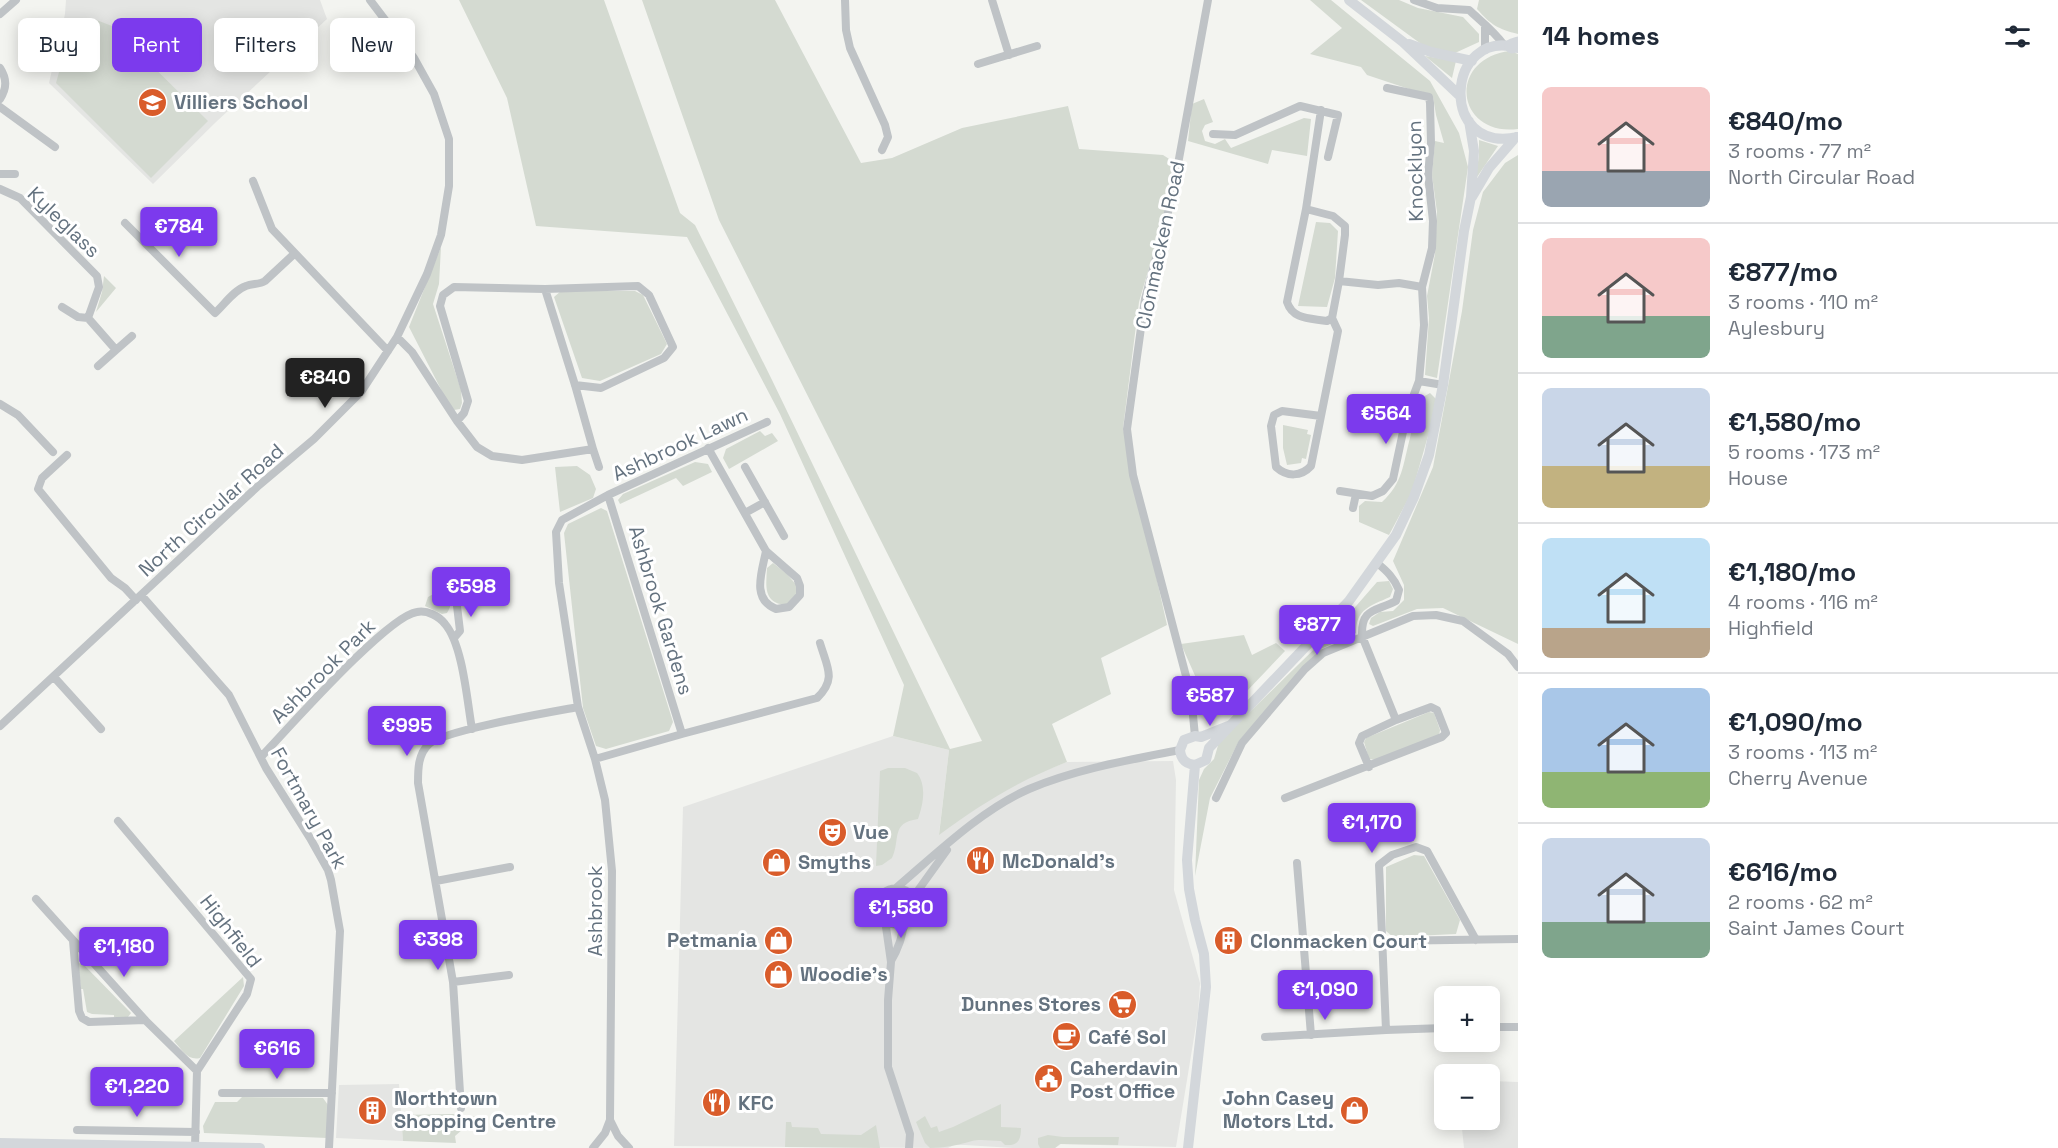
<!DOCTYPE html>
<meta charset="utf-8">
<style>
body{margin:0;font-family:"Space Grotesk",sans-serif;background:#f6f6f7;color:#1f2937;height:100vh;display:flex;flex-direction:column;font-size:22px;white-space:nowrap}
*{box-sizing:border-box;margin:0}
p{font-size:20px;color:#747a83}
.icon{flex:none;width:33px;height:33px;fill:none;stroke:currentColor;stroke-width:2;stroke-linecap:round;stroke-linejoin:round}
.map{position:relative;flex:1;overflow:hidden}
.side{display:flex;flex-direction:column;background:#fff;width:540px}
.side>*{flex:none}
.banner{position:absolute;left:18px;top:18px;width:570px;height:54px;display:flex;gap:12px}
.tools{position:absolute;left:1434px;top:986px;display:grid;gap:12px}
.tools a{display:grid;place-items:center;width:66px;height:66px;border-radius:9px;background:#fff;box-shadow:0 3px 15px #0003;font-size:30px}
.price{position:absolute;translate:-50% -51px;padding:0 14px;border-radius:6px;background:#7c3aed;color:#fff;font-size:20px;line-height:39px;filter:drop-shadow(0 2px 3px #0008)}
.price::after{content:'';position:absolute;left:50%;top:36px;width:18px;height:14px;margin-left:-9px;background:inherit;clip-path:polygon(0 0,100% 0,50% 100%)}
.price.on{background:#222;color:#fff}
ul{padding:0;list-style:none}
li{display:flex;align-items:center;gap:18px;height:150px;padding:0 24px}
li+li{border-top:2px solid #e0e1e3}
li span{display:grid;place-items:center;flex:none;width:168px;height:120px;border-radius:9px;color:#555}
li>.icon{margin-inline-start:auto}
span .icon{width:72px;height:72px;fill:#fffc;stroke-width:1}
li b{font-size:26px}
h2{display:flex;justify-content:space-between;align-items:center;height:72px;padding:0 24px;font-size:26px}
.chip{padding:0 21px;border-radius:9px;background:#fff;box-shadow:0 3px 15px #0003;font-size:21px;line-height:54px}
.chip.on{background:#7c3aed;color:#fff}
main{display:flex;flex:1;min-height:0}
.map>svg:first-child{display:block}
.built{fill:#e4e5e3}
.green{fill:#d4dad1}
.lines{fill:none;stroke-linecap:round;stroke-linejoin:round}
.street{stroke:#bfc3c6;stroke-width:8}
.secondary{stroke:#d3d7db;stroke-width:10}
.highway{stroke:#d3d7db;stroke-width:15}
.labels{text-anchor:middle;dominant-baseline:central;stroke-width:6;stroke-linejoin:round;paint-order:stroke}
.poi-label{font-size:20px;font-weight:bold;fill:#64727f;stroke:#fff;text-anchor:start}
.street-label{font-size:20px;fill:#64727f;stroke:#fff}
</style>
<main>
<div class="map">
<svg width="1518" height="1148" viewBox="0 0 1518 1148">
<rect width="100%" height="100%" fill="#f3f4f0"/>
<!-- built -->
<path class="built" d="M 66,0 L 320,0 L 327,19 L 216,122 L 153,184 L 49,83 L 65,14 Z
M 893,736 L 949,750 L 939,834 L 975,807 L 1008,788 L 1033,775 L 1067,762 L 1173,761 L 1176,780 L 1174,890 L 1200,983 L 1198,1013 L 1176,1147 L 1061,1144 L 1055,1148 L 1013,1148 L 965,1145 L 954,1145 L 948,1148 L 674,1146 L 683,807 Z
M 1490,1081 L 1518,1082 L 1518,1148 L 1464,1148 L 1461,1119 L 1490,1119 Z
M 399,1084 L 403,1141 L 336,1138 L 339,1085 Z"/>
<!-- green -->
<path class="green" d="M 459,0 L 604,0 L 680,213 L 695,225 L 772,380 L 950,749 L 982,741 L 719,220 L 642,0 L 775,0 L 861,163 L 892,158 L 962,128 L 1068,106 L 1079,149 L 1163,155 L 1174,162 L 1161,227 L 1139,302 L 1123,428 L 1167,625 L 1101,658 L 1111,694 L 1052,724 L 1067,762 C 1018,781 981,804 939,835 L 949,750 L 893,736 L 904,685 L 780,414 L 687,237 L 536,226 L 507,98 Z
M 1310,0 L 1331,0 L 1430,81 L 1459,133 L 1468,167 L 1437,378 L 1425,375 L 1429,318 L 1427,296 L 1435,254 L 1437,212 L 1432,175 L 1435,141 L 1444,143 L 1436,115 L 1433,97 L 1367,75 L 1361,67 L 1310,54 L 1342,28 Z
M 1361,0 L 1399,0 L 1418,8 L 1463,17 L 1479,34 L 1479,42 L 1455,53 L 1428,49 Z
M 1479,0 L 1518,0 L 1518,34 C 1498,29 1491,25 1477,9 Z
M 82,19 L 94,19 L 112,26 L 208,121 L 151,178 L 56,83 L 73,22 Z
M 1510,51 L 1518,54 L 1518,129 C 1456,137 1446,59 1510,51 Z
M 1425,56 L 1456,61 L 1452,78 Z
M 1204,99 L 1213,122 L 1205,125 L 1202,131 L 1205,141 L 1215,144 L 1225,139 L 1231,148 L 1304,118 L 1311,119 L 1307,156 L 1272,150 L 1268,164 L 1188,141 L 1192,104 Z
M 1479,140 L 1498,146 L 1475,180 L 1479,156 Z
M 1518,155 L 1518,644 L 1443,608 L 1417,609 L 1373,626 L 1369,624 L 1371,618 L 1380,612 L 1393,611 L 1404,600 L 1404,585 L 1393,561 L 1433,467 L 1462,311 L 1473,230 L 1483,192 L 1505,163 Z
M 1316,222 L 1330,223 L 1338,231 L 1335,278 L 1327,307 L 1298,306 Z
M 441,247 L 439,284 L 433,304 L 461,390 L 462,403 L 460,409 L 454,410 L 449,405 L 409,327 Z
M 104,276 L 116,288 L 96,312 L 102,292 Z
M 561,291 L 635,291 L 643,295 L 667,344 L 661,354 L 600,381 L 582,378 L 554,297 Z
M 1430,393 L 1438,401 L 1412,492 L 1389,535 L 1359,522 L 1359,506 L 1365,501 L 1382,502 C 1403,483 1403,464 1410,438 C 1413,424 1419,411 1423,397 Z
M 1283,425 L 1308,430 L 1307,434 L 1311,435 L 1306,459 L 1302,458 L 1301,463 L 1287,465 L 1283,448 Z
M 760,431 L 765,436 L 772,433 L 778,441 L 729,469 L 723,458 L 726,449 Z
M 695,462 L 708,464 L 712,472 L 683,486 L 676,478 L 620,504 L 618,500 L 623,494 Z
M 577,466 L 590,475 L 596,489 L 593,498 L 560,512 L 555,467 Z
M 601,508 L 607,511 L 673,722 L 669,731 L 606,749 L 596,746 L 583,708 L 564,533 L 568,524 Z
M 773,563 L 787,574 L 798,587 L 797,593 L 786,605 C 763,603 766,586 767,568 Z
M 1389,581 L 1393,589 L 1390,597 C 1370,606 1356,609 1356,633 L 1321,649 L 1239,741 L 1210,798 L 1195,876 L 1199,780 L 1204,769 L 1214,759 L 1219,742 L 1343,621 L 1377,582 Z
M 448,586 C 451,596 453,604 447,613 L 442,614 L 425,606 L 428,597 Z
M 1244,635 L 1252,655 L 1276,643 L 1285,651 L 1226,713 L 1220,714 L 1204,696 L 1181,644 Z
M 1429,712 L 1434,713 L 1440,730 L 1439,736 L 1376,760 L 1369,759 L 1364,742 L 1366,738 Z
M 888,768 L 905,768 L 917,773 C 927,786 923,805 918,819 C 890,823 901,839 892,858 L 882,865 L 876,866 L 880,771 Z
M 1414,855 L 1424,856 L 1460,920 L 1456,934 L 1393,937 L 1386,931 L 1386,867 Z
M 80,963 L 82,963 L 131,1013 L 128,1017 L 114,1017 L 114,1015 L 92,1014 L 87,1012 L 83,989 L 81,989 L 78,964 Z
M 243,977 L 244,986 L 200,1058 C 188,1061 182,1050 174,1041 Z
M 242,1097 L 323,1098 L 328,1105 L 327,1138 L 204,1133 L 203,1126 L 215,1102 L 237,1102 Z
M 1001,1104 L 1001,1127 L 1021,1128 C 1021,1140 1018,1146 1005,1145 L 1001,1141 C 992,1141 980,1139 972,1141 C 958,1145 945,1148 930,1148 L 925,1143 L 916,1122 L 925,1116 L 931,1128 L 937,1126 L 939,1132 L 953,1127 Z
M 453,1114 L 477,1117 L 455,1136 L 456,1143 L 403,1141 L 401,1115 Z
M 786,1122 L 791,1122 L 792,1127 L 818,1128 L 821,1134 L 861,1135 L 876,1125 L 880,1148 L 785,1147 Z
M 1048,1135 L 1063,1137 L 1119,1137 L 1118,1145 L 1060,1144 L 1055,1148 L 1040,1148 L 1038,1144 L 1038,1138 Z"/>
<g class="lines">
<!-- street -->
<path class="street" d="M 845,0 L 846,30 L 850,48 L 885,125 L 888,137 L 882,150
M 992,0 L 1009,55
M 1414,0 L 1437,8 L 1469,10 C 1482,22 1494,31 1504,45
M 0,14 L 16,0
M 1485,50 L 1485,27
M 978,64 L 1037,46
M 0,68 C 7,79 7,88 0,99
M 1387,88 L 1429,97 L 1430,103 L 1431,143 L 1428,175 L 1433,221 L 1432,248 L 1422,287 L 1424,325 L 1419,381 L 1443,385
M 0,107 L 55,147
M 1321,110 L 1306,209 L 1287,302 C 1293,320 1310,318 1327,321 L 1332,318 L 1339,281 L 1378,285 L 1399,283 L 1422,287
M 1213,134 L 1235,135 L 1300,106 L 1338,115 L 1328,157
M 0,174 L 15,174
M 253,181 L 272,229 L 388,351
M 0,189 L 20,198 L 97,276 L 99,287 L 88,318 L 116,350 L 132,336
M 1306,209 L 1333,216 L 1345,226 L 1345,235 L 1339,281
M 125,223 L 215,313 C 224,305 234,290 246,286 C 252,283 259,285 265,281 L 294,254
M 545,289 L 638,286 L 649,295 L 673,347 L 664,358 L 601,388 L 575,385
M 62,307 L 78,317 L 88,318
M 397,337 L 412,352 L 457,421 L 477,447 L 492,456 L 522,460 L 593,449 L 575,385 L 545,289 L 454,287 L 443,295 L 440,306 L 468,401 L 464,413 L 457,421
M 98,366 L 116,350
M 0,404 L 18,415 L 53,452
M 1321,416 L 1282,411 L 1274,415 L 1271,426 L 1276,467 C 1287,477 1301,477 1311,466 L 1338,331 L 1332,318
M 708,448 L 766,551 L 797,578 L 800,586 L 800,595 L 789,607 L 776,609 C 751,599 762,572 766,551
M 593,449 L 599,467
M 67,455 L 42,478 L 38,489 L 111,578 L 125,588 L 136,600
M 745,467 L 784,536
M 1340,491 L 1372,496 L 1383,491 L 1393,479 L 1407,413 L 1419,381
M 1353,508 L 1356,494
M 745,513 L 765,502
M 141,595 L 229,695 L 266,768 L 310,838 L 328,870 L 331,880 L 340,931 L 329,1148
M 454,638 L 460,631 L 455,589
M 54,677 L 101,729
M 578,707 L 559,583 L 556,532 L 562,520 L 608,495 L 767,422
M 0,726 L 257,487 L 314,439 L 361,392 L 397,337 L 427,274 L 441,235 L 449,186 L 449,139 L 434,94 L 414,58 L 370,0
M 682,734 L 817,698 C 837,679 827,667 820,643
M 1195,736 L 1191,695 L 1133,475 L 1127,429 L 1145,299 L 1172,197 L 1208,0
M 261,757 C 287,730 387,616 417,612 C 427,610 439,616 445,624 C 463,645 467,701 472,729
M 595,759 L 682,734 L 608,495
M 1369,767 L 1359,743 L 1362,736 L 1396,720
M 1216,798 L 1242,743 L 1305,669 L 1323,653 L 1413,616 L 1436,615 L 1463,621 L 1508,654 L 1518,667
M 1285,798 L 1442,737 L 1446,733 L 1437,710 L 1431,707 L 1396,720 L 1362,636 C 1361,608 1375,612 1396,601 L 1399,590 C 1394,578 1387,571 1377,563
M 118,821 L 251,979 L 247,994 L 197,1071 L 195,1147
M 1297,863 L 1311,1035
M 436,881 L 510,867
M 896,888 C 936,854 981,810 1029,789 C 1076,769 1129,760 1180,750
M 36,899 L 145,1020 L 197,1071
M 914,900 L 919,889 L 947,850
M 885,920 L 891,962 L 888,1000 L 888,1067 L 910,1134 L 909,1148
M 73,941 L 79,1011 L 82,1018 L 89,1022 L 145,1020
M 1383,941 L 1518,939
M 891,961 C 894,956 897,950 899,944 C 902,938 902,928 906,922 C 909,918 913,916 914,911 C 922,883 875,880 878,908 C 879,912 881,917 884,920 C 891,926 899,925 906,922
M 453,982 L 509,975
M 1490,1027 L 1518,1027
M 1386,1030 L 1379,865 L 1392,855 L 1416,847 L 1427,851 L 1476,940
M 1265,1037 L 1386,1030 L 1444,1028
M 222,1093 L 332,1093
M 461,1108 L 453,982 L 418,783 C 418,769 418,754 429,744 C 445,730 551,712 578,707 L 595,759 L 605,800 L 612,871 L 610,1120 L 618,1136 L 629,1148
M 77,1130 L 196,1132
M 593,1148 L 605,1133 L 610,1120"/>
<!-- secondary -->
<path class="secondary" d="M 1349,0 L 1403,42 L 1459,95
M 1409,44 L 1431,52 L 1472,61
M 1518,48 C 1446,26 1437,155 1518,137
M 1472,197 L 1489,168 L 1516,137
M 1231,725 L 1201,737 L 1195,736 L 1184,740 L 1180,750 C 1181,759 1185,764 1195,765 L 1206,760 L 1209,748 L 1349,601 L 1396,535 L 1414,497 L 1429,455 L 1443,385 L 1464,231 L 1471,197 L 1474,151 L 1469,121
M 0,1143 L 260,1148
M 1188,1148 L 1206,987 L 1204,954 L 1195,920 L 1189,889 L 1187,860 L 1195,765"/>
<!-- highway -->
<path class="highway" d="M 1512,46 L 1518,44"/>
</g>
<!-- icons -->
<defs>
<symbol id="school-disc" viewBox="-11 -11 22 22"><circle r="9.5" fill="#d95c2a" stroke="#fff"/><path d="M0-5L7-2L0 1L-7-2ZM-4 1L0 2.5L4 1V4Q0 6-4 4Z" fill="#fff"/></symbol>
<symbol id="theatre-disc" viewBox="-11 -11 22 22"><circle r="9.5" fill="#d95c2a" stroke="#fff"/><path d="M-5-5.5Q0-4 5-5.5V0Q5 5 0 6Q-5 5-5 0ZM-3.3-2.5H-1v1.5H-3.3ZM1-2.5H3.3v1.5H1ZM-2.8 1Q0 5.5 2.8 1Z" fill="#fff"/></symbol>
<symbol id="restaurant-disc" viewBox="-11 -11 22 22"><circle r="9.5" fill="#d95c2a" stroke="#fff"/><path d="M-5-6h1v4h1v-4h1v4h1v-4h1v5L-1.5 .5V6h-2V.5L-5-1ZM5-6V6H3V1.5H1.5Q1.5-4 5-6Z" fill="#fff"/></symbol>
<symbol id="shop-disc" viewBox="-11 -11 22 22"><circle r="9.5" fill="#d95c2a" stroke="#fff"/><path d="M-5-2.5h2.3a2.7 3.5 0 0 1 5.4 0H5L5.5 6h-11ZM-1.5-2.5h3a1.5 2.3 0 0 0-3 0Z" fill="#fff"/></symbol>
<symbol id="building-disc" viewBox="-11 -11 22 22"><circle r="9.5" fill="#d95c2a" stroke="#fff"/><path d="M-4-6H4V6H1V3H-1V6H-4ZM-2.5-4.3h1.7v1.8h-1.7ZM.8-4.3h1.7v1.8H.8ZM-2.5-1h1.7V.8h-1.7ZM.8-1h1.7V.8H.8Z" fill="#fff"/></symbol>
<symbol id="supermarket-disc" viewBox="-11 -11 22 22"><circle r="9.5" fill="#d95c2a" stroke="#fff"/><path d="M-6-5.5h2.5l.6 2H6L4.5 2H-2.5L-4.4-4H-6ZM-1.5 3.2a1.3 1.3 0 1 0 .1 0ZM3 3.2a1.3 1.3 0 1 0 .1 0Z" fill="#fff"/></symbol>
<symbol id="cafe-disc" viewBox="-11 -11 22 22"><circle r="9.5" fill="#d95c2a" stroke="#fff"/><path d="M-5.5-4.5H6V0H3Q3 3.5 0 3.5H-2.5Q-5.5 3.5-5.5 0ZM3-3.2v2h1.7v-2ZM-6 4.5H4V6H-6Z" fill="#fff"/></symbol>
<symbol id="civic-disc" viewBox="-11 -11 22 22"><circle r="9.5" fill="#d95c2a" stroke="#fff"/><path d="M-.6-6.5H3V-4.5H.6V-3L4-1V1h2V6H-6V1h2V-1L-.6-3ZM-1.2 2.5V6h2.4V2.5Z" fill="#fff"/></symbol>
</defs>
<g fill-rule="evenodd">
<use href="#school-disc" x="136" y="86" width="33" height="33"/>
<use href="#theatre-disc" x="816" y="816" width="33" height="33"/>
<use href="#restaurant-disc" x="964" y="844" width="33" height="33"/>
<use href="#shop-disc" x="760" y="846" width="33" height="33"/>
<use href="#shop-disc" x="762" y="924" width="33" height="33"/>
<use href="#building-disc" x="1212" y="924" width="33" height="33"/>
<use href="#shop-disc" x="762" y="958" width="33" height="33"/>
<use href="#supermarket-disc" x="1106" y="988" width="33" height="33"/>
<use href="#cafe-disc" x="1050" y="1020" width="33" height="33"/>
<use href="#civic-disc" x="1032" y="1062" width="33" height="33"/>
<use href="#restaurant-disc" x="700" y="1086" width="33" height="33"/>
<use href="#building-disc" x="356" y="1094" width="33" height="33"/>
<use href="#shop-disc" x="1338" y="1094" width="33" height="33"/>
</g>
<g class="labels">
<!-- poi labels -->
<g class="poi-label">
<text x="174" y="102">Villiers School</text>
<text x="853" y="832">Vue</text>
<text x="1002" y="861">McDonald's</text>
<text x="798" y="862">Smyths</text>
<text x="757" y="940" text-anchor="end">Petmania</text>
<text x="1250" y="941">Clonmacken Court</text>
<text x="800" y="974">Woodie's</text>
<text x="1101" y="1004" text-anchor="end">Dunnes Stores</text>
<text x="1088" y="1037">Café Sol</text>
<text x="1070" y="1068">Caherdavin<tspan x="1070" dy="23">Post Office</tspan></text>
<text x="394" y="1098">Northtown<tspan x="394" dy="23">Shopping Centre</tspan></text>
<text x="1334" y="1098" text-anchor="end">John Casey<tspan x="1334" dy="23">Motors Ltd.</tspan></text>
<text x="738" y="1103">KFC</text>
</g>
<!-- street labels -->
<g class="street-label">
<text transform="translate(1415 171) rotate(-91)">Knocklyon</text>
<text transform="translate(64 222) rotate(44)">Kyleglass</text>
<text transform="translate(1160 245) rotate(-78)">Clonmacken Road</text>
<text transform="translate(680 444) rotate(-25)">Ashbrook Lawn</text>
<text transform="translate(211 510) rotate(-42)">North Circular Road</text>
<text transform="translate(661 610) rotate(73)">Ashbrook Gardens</text>
<text transform="translate(323 671) rotate(-45)">Ashbrook Park</text>
<text transform="translate(309 808) rotate(61)">Fortmary Park</text>
<text transform="translate(595 911) rotate(-90)">Ashbrook</text>
<text transform="translate(231 931) rotate(52)">Highfield</text>
</g>
</g>
</svg>
<div class="tools">
<a>+</a>
<a>−</a>
</div>
<b class="price" style="left:179px;top:258px">€784</b>
<b class="price on" style="left:325px;top:409px">€840</b>
<b class="price" style="left:1386px;top:445px">€564</b>
<b class="price" style="left:471px;top:618px">€598</b>
<b class="price" style="left:1317px;top:656px">€877</b>
<b class="price" style="left:1210px;top:727px">€587</b>
<b class="price" style="left:407px;top:757px">€995</b>
<b class="price" style="left:1372px;top:854px">€1,170</b>
<b class="price" style="left:901px;top:939px">€1,580</b>
<b class="price" style="left:438px;top:971px">€398</b>
<b class="price" style="left:124px;top:978px">€1,180</b>
<b class="price" style="left:1325px;top:1021px">€1,090</b>
<b class="price" style="left:277px;top:1080px">€616</b>
<b class="price" style="left:137px;top:1118px">€1,220</b>
<div class="banner">
<a class="chip">Buy</a>
<a class="chip on">Rent</a>
<a class="chip">Filters</a>
<a class="chip">New</a>
</div>
</div>
<section class="side">
<h2>14 homes<svg class="icon" aria-label="filters" viewBox="0 0 24 24"><path d="M4 7h16M4 17h16"/><circle cx="9" cy="7" r="2"/><circle cx="15" cy="17" r="2"/></svg></h2>
<ul>
<li><span style="background:linear-gradient(#f6c9c9 70%,#9aa5b1 0)"><svg class="icon" aria-label="home" viewBox="0 0 24 24"><path d="M3 11l9-7 9 7M6 9v11h12V9"/></svg></span><div><b>€840/mo</b><p>3 rooms · 77 m²</p><p>North Circular Road</p></div></li>
<li><span style="background:linear-gradient(#f6c9c9 65%,#7fa58c 0)"><svg class="icon" aria-label="home" viewBox="0 0 24 24"><path d="M3 11l9-7 9 7M6 9v11h12V9"/></svg></span><div><b>€877/mo</b><p>3 rooms · 110 m²</p><p>Aylesbury</p></div></li>
<li><span style="background:linear-gradient(#c9d6e8 65%,#c2b280 0)"><svg class="icon" aria-label="home" viewBox="0 0 24 24"><path d="M3 11l9-7 9 7M6 9v11h12V9"/></svg></span><div><b>€1,580/mo</b><p>5 rooms · 173 m²</p><p>House</p></div></li>
<li><span style="background:linear-gradient(#bfe0f5 75%,#b9a48a 0)"><svg class="icon" aria-label="home" viewBox="0 0 24 24"><path d="M3 11l9-7 9 7M6 9v11h12V9"/></svg></span><div><b>€1,180/mo</b><p>4 rooms · 116 m²</p><p>Highfield</p></div></li>
<li><span style="background:linear-gradient(#a9c7e8 70%,#8fb573 0)"><svg class="icon" aria-label="home" viewBox="0 0 24 24"><path d="M3 11l9-7 9 7M6 9v11h12V9"/></svg></span><div><b>€1,090/mo</b><p>3 rooms · 113 m²</p><p>Cherry Avenue</p></div></li>
<li><span style="background:linear-gradient(#c9d6e8 70%,#7fa58c 0)"><svg class="icon" aria-label="home" viewBox="0 0 24 24"><path d="M3 11l9-7 9 7M6 9v11h12V9"/></svg></span><div><b>€616/mo</b><p>2 rooms · 62 m²</p><p>Saint James Court</p></div></li>
</ul>
</section>
</main>
